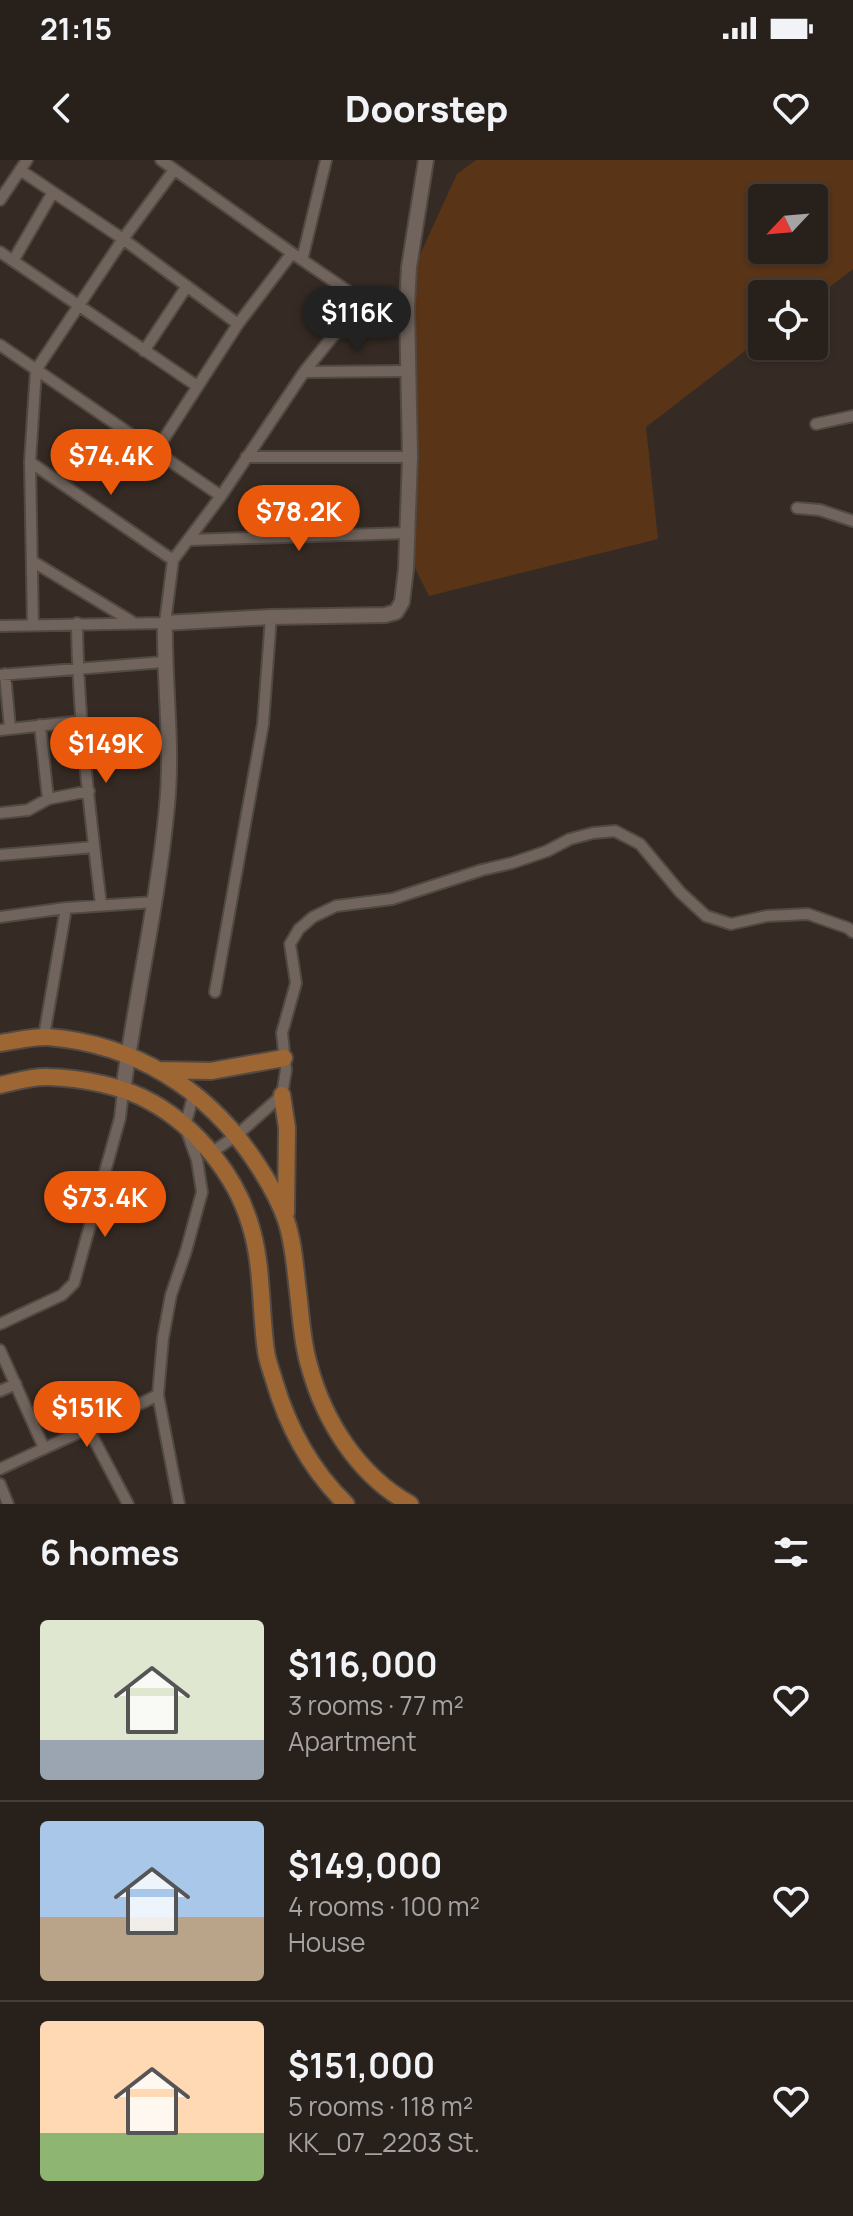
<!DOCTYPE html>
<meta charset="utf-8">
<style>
body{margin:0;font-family:Manrope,sans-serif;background:#342d28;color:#f1f3f6;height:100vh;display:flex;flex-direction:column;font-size:30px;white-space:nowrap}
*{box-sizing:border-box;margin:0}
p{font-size:26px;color:#a5a3a3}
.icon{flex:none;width:44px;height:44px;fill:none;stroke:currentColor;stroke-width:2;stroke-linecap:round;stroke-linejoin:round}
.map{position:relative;height:1344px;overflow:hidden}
.drawer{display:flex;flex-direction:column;background:#28201b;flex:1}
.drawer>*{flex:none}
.needle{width:52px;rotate:244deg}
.fabs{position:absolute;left:748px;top:24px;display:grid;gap:16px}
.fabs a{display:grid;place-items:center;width:80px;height:80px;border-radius:8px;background:#28201b;box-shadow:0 2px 6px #0004,0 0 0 2px #443e3a;font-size:40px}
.price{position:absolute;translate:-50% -68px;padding:0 18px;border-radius:28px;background:#ea580c;color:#fff;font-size:26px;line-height:52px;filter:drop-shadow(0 2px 4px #0008)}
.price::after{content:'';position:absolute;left:50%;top:48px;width:24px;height:18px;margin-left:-12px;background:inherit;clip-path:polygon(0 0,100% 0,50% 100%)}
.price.active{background:#222;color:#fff}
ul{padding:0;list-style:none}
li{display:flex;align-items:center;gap:24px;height:200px;padding:0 40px}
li+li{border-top:2px solid #443e3a}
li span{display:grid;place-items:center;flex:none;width:224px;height:160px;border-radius:8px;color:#555}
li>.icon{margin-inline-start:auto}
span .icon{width:96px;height:96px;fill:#fffc;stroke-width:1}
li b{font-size:34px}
h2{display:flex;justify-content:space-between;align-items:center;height:96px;padding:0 40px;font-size:34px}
.status{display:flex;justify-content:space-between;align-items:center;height:56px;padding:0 40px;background:#28201b;direction:ltr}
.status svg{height:22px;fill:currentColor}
header{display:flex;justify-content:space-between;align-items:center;height:104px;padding:0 40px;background:#28201b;font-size:36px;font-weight:800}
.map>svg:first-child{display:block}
.green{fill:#593417;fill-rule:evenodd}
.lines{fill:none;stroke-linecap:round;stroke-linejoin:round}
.street-casing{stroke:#514943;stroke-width:14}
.secondary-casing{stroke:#514943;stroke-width:18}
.primary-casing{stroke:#514943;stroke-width:20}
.street{stroke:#70645c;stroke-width:10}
.secondary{stroke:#70645c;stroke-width:14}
.primary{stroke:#9e6633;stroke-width:16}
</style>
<div class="status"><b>21:15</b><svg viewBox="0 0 49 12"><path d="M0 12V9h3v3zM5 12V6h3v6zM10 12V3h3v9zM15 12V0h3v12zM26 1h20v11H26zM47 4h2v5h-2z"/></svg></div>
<header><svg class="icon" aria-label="back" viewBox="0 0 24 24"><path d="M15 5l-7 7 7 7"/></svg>Doorstep<svg class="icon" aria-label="heart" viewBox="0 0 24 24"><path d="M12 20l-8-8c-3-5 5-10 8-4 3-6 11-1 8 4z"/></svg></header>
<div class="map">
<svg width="853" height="1344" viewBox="0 0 853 1344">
<rect width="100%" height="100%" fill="#362b24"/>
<!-- green -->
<path class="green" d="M 476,0 L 853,0 L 853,109 L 814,139 L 814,134 L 762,134 L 762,178 L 646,267 L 658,379 L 429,436 L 399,376 L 404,252 L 406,125 L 457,14 ZM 762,38 L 814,38 L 814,90 L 762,90 Z"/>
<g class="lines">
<defs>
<path id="street" d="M 161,0 L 292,93 L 408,172
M 20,10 L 123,79 L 238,164
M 0,40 L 27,0
M 0,92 L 197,226
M 302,100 L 326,0
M 13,101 L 53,32
M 365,140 L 407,145
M 0,185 L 221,336
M 144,191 L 187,126
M 304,212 L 409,211
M 816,264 L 853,256
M 156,291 L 238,164 L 292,93
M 246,297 L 410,297
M 30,302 L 173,400
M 797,348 L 820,350 L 853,361
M 190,380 L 407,373
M 32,401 L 131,461
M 77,463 C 78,557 90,652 101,745
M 33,465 L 30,302 L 36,210 L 123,79 L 174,10
M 0,466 L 165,463 L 173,400 L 221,336 L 304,212 L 363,139
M 5,514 L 10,568
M 0,515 L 164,502
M 40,565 L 48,639
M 0,570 L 82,561
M 0,653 L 28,650 L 48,639 L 89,631
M 0,695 L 94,687
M 0,757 L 66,748 L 155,742
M 215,832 L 263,564 L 271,457
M 44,876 L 66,748
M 211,993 L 237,975 L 282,935 L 286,910 L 282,873 L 296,823 L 290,784 L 299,769 L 313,757 L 336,746 L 392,739 L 482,710 L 512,703 L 547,691 L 570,679 L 593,673 L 615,671 L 640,684 L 680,732 L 706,756 L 731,764 L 767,756 L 808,754 L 848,768 L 853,772
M 0,1164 L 62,1135 L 74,1123 L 120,958 L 123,931
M 0,1190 L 44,1288
M 0,1231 L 16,1224
M 89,1270 L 128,1344
M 0,1309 C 53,1284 106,1261 158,1235
M 0,1324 L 8,1344
M 179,1344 L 158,1235 L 163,1178 L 171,1135 L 186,1091 L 202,1032 L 197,1000 L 185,966 L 194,933"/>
<path id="secondary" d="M 123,931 C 136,835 158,742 167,646 C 173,585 164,524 165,463 L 271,457 L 385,455 L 396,452 L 402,442 L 406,409 L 410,297 L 407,145 L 409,107 L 426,0"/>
<path id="primary" d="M 0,883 C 15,881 33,876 48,877 C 135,884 207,929 255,1001 C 267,1019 279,1039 286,1060 C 294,1084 295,1108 298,1132 C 301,1156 302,1182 309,1205 C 324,1261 358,1315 410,1344
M 159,910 L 211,911 L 284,898
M 0,925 C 15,922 32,916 48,917 C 82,918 124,926 153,943 C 197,968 236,1016 250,1064 C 263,1104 260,1149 266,1191 C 267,1200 271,1210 274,1220 C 288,1268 310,1309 346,1344
M 282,935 L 287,968 L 286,1053"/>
</defs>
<!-- street casing -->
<use href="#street" class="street-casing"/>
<!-- secondary casing -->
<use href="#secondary" class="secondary-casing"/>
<!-- primary casing -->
<use href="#primary" class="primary-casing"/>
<!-- street -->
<use href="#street" class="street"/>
<!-- secondary -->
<use href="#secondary" class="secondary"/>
<!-- primary -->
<use href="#primary" class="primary"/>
</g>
</svg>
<div class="fabs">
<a><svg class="needle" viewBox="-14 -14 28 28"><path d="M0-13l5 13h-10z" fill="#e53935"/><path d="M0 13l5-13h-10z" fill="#a5a3a3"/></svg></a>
<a><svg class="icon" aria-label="locate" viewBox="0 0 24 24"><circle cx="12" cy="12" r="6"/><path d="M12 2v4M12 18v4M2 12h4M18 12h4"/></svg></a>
</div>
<b class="price active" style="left:357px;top:194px">$116K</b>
<b class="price" style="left:111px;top:337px">$74.4K</b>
<b class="price" style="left:299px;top:393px">$78.2K</b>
<b class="price" style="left:106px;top:625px">$149K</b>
<b class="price" style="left:105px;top:1079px">$73.4K</b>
<b class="price" style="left:87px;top:1289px">$151K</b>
</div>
<section class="drawer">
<h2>6 homes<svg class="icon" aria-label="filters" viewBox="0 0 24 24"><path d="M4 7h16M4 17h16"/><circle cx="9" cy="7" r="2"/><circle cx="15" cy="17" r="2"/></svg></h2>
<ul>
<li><span style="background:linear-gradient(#dfe7d0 75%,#9aa5b1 0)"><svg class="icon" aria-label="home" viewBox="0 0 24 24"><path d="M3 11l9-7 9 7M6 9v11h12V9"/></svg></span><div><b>$116,000</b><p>3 rooms · 77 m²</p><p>Apartment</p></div><svg class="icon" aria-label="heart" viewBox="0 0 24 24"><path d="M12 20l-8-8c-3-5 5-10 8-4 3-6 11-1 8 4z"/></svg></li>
<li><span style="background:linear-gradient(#a9c7e8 60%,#b9a48a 0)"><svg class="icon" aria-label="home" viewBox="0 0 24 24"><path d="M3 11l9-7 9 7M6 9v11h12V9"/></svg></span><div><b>$149,000</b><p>4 rooms · 100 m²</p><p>House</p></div><svg class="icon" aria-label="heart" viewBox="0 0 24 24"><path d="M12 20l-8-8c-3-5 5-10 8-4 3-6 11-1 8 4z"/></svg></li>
<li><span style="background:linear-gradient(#ffd9b3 70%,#8fb573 0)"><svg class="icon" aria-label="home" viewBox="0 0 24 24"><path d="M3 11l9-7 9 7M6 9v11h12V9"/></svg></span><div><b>$151,000</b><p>5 rooms · 118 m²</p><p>KK_07_2203 St.</p></div><svg class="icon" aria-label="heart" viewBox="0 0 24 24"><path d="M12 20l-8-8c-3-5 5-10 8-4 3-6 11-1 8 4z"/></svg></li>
</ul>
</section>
